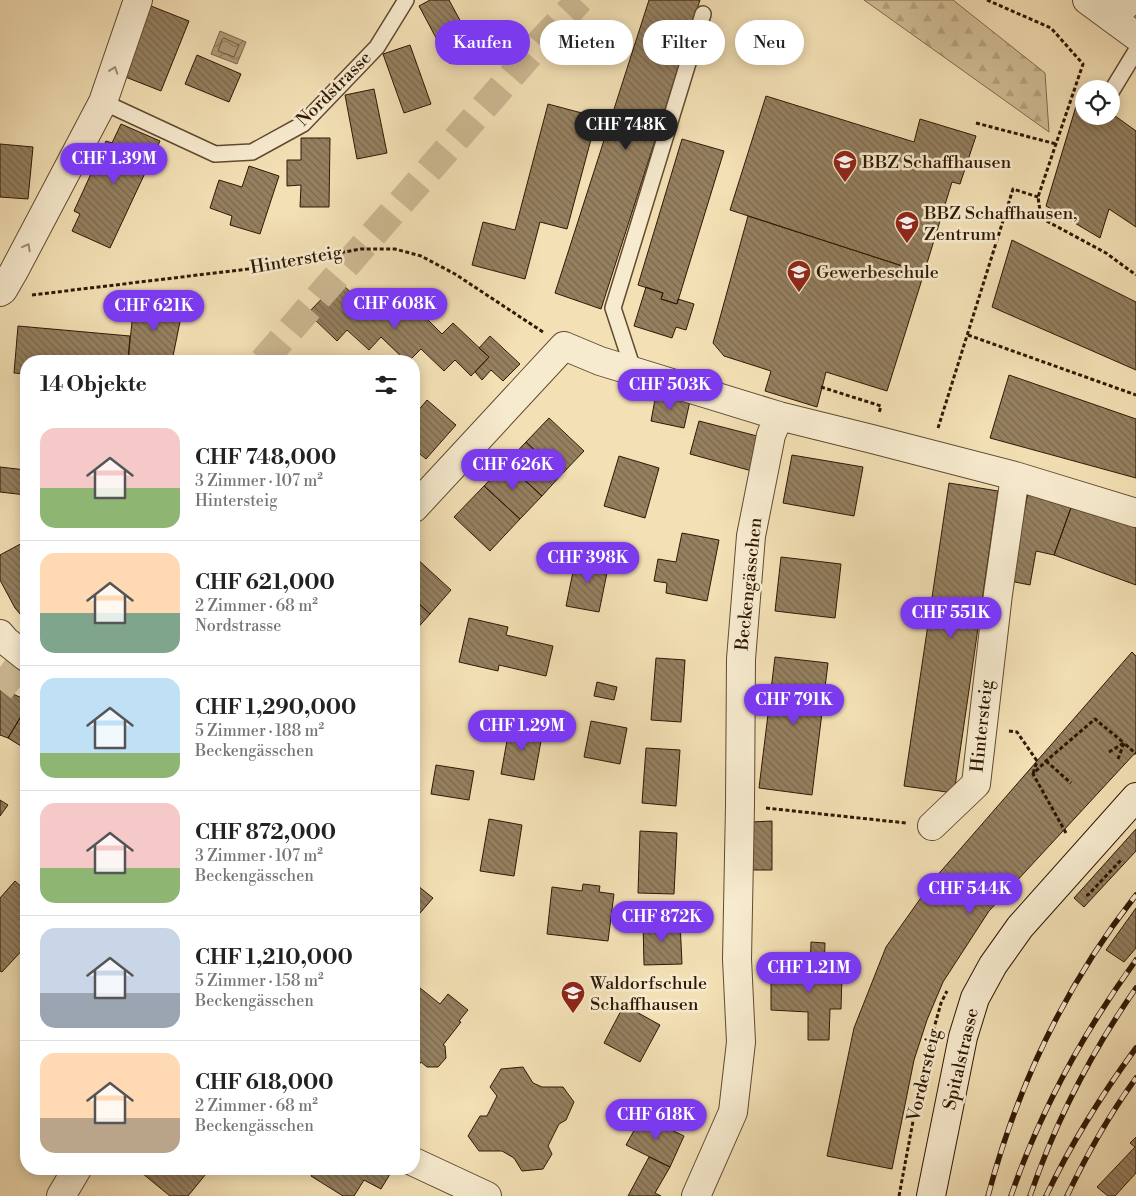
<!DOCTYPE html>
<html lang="de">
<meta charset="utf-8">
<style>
body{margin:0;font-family:"Libre Bodoni",serif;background:#f2f2f2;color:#222;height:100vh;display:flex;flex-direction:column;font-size:19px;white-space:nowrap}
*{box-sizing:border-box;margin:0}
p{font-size:16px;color:#767676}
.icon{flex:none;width:28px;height:28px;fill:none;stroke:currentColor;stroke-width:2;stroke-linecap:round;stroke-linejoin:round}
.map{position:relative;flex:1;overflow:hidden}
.details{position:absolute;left:20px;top:355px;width:400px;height:820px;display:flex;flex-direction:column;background:#fff;border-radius:20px;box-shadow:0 2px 12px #0003}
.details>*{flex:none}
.top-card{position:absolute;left:435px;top:20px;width:475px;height:45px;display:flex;gap:10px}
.controls{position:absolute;left:1075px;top:80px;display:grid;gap:10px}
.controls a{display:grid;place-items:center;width:45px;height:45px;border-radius:50%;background:#fff;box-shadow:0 2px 12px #0003;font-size:25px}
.price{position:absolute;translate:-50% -42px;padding:0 11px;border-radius:18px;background:#7c3aed;color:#fff;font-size:16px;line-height:32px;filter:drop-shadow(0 1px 2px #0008)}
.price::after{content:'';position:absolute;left:50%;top:30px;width:15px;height:11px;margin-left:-8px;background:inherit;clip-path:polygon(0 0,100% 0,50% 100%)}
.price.on{background:#222;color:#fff}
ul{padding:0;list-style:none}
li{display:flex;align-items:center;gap:15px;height:125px;padding:0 20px}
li+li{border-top:1px solid #e0e0e0}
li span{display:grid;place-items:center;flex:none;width:140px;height:100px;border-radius:15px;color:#555}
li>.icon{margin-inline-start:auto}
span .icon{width:60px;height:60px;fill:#fffc;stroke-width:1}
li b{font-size:21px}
h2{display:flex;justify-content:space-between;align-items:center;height:60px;padding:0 20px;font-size:21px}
.chip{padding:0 18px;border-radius:22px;background:#fff;box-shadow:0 2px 12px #0003;font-size:18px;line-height:45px}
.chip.on{background:#7c3aed;color:#fff}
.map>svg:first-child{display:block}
.forest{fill:url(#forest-firs);stroke:#816b4e}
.water{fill:url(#water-waves);stroke:#7d674a}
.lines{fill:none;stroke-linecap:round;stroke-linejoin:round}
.shore{stroke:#705a3e;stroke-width:1}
.building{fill:url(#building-back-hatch);stroke:#301804}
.trunk-tunnel{stroke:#ccb892;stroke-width:28;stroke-dasharray:28 14;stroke-linecap:butt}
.service-casing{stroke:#614a30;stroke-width:18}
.minor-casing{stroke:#614a30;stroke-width:30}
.tertiary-casing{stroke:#614a30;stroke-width:30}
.secondary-casing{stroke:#301804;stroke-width:30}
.path{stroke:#301804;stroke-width:3;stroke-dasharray:4 2.5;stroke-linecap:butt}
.service{stroke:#f7ebcf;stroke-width:15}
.minor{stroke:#f7ebcf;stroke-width:28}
.tertiary{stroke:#f7ebcf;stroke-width:28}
.secondary{stroke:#f7ebcf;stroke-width:28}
.rail-casing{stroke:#301804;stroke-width:5.5}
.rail{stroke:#f7ebcf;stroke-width:4;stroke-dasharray:11;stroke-linecap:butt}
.oneway{stroke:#9d8c74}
.labels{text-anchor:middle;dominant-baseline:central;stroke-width:5;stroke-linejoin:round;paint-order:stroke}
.street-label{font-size:18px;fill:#301804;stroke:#f7ebcf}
.poi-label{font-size:18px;fill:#301804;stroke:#f7ebcf;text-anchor:start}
</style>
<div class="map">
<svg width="1136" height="1196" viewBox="0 0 1136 1196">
<defs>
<pattern id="forest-firs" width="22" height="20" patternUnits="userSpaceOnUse" patternTransform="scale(1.25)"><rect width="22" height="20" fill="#d2be97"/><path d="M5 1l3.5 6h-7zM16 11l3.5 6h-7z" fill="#b5a380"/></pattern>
<pattern id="water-waves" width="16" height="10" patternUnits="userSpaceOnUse" patternTransform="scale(1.25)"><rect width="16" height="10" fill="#b19c79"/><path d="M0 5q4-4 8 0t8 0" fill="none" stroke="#907e61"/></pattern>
<pattern id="building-back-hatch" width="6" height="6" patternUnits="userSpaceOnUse" patternTransform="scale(1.25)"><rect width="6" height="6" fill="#958060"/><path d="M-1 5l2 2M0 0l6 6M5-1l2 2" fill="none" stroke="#7a684d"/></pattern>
</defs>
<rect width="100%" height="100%" fill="#f3e0b5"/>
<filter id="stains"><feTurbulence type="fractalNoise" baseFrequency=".004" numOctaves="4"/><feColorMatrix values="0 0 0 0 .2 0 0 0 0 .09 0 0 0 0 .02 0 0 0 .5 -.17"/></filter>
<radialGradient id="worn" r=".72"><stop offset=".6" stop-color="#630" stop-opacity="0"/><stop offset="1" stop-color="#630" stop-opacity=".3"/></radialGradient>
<!-- forest -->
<path class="forest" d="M 864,0 L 953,0 L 1045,73 L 1049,132 Z"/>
<!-- water -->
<path class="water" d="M 220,31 L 246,42 L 237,64 L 211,54 Z"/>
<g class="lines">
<!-- shore -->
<path class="shore" d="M 224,38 L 239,45 L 234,57 L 218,51 L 222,40 Z"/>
</g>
<!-- building -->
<path class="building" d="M 430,0 L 449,0 L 476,50 L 450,64 L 419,6 Z
M 649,0 L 700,0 L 601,309 L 555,293 Z
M 151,6 L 189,21 L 161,91 L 123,76 Z
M 410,45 L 431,104 L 404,113 L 383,54 Z
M 197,55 L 241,74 L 229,102 L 185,84 Z
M 374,89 L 387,153 L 357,159 L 345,95 Z
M 1080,93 L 1084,95 L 1084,116 L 1111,116 L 1111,113 L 1136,131 L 1136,227 L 1109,209 L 1100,238 L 1046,206 Z
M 766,96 L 914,142 L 920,119 L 976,136 L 960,184 L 952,182 L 924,273 L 730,210 Z
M 548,104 L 597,117 L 567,229 L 540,222 L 525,279 L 472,265 L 483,222 L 515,230 Z
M 121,124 L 160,141 L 110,248 L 72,231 L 80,214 L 74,211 L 106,141 L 112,143 Z
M 301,138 L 330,138 L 329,207 L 300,207 L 301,185 L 287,186 L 287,160 L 301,160 Z
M 682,139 L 724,151 L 677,304 L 661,299 L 663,293 L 638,285 Z
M 0,144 L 33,147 L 28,199 L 0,197 Z
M 249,166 L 279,176 L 260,234 L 230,225 L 232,216 L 210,208 L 219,180 L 242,187 Z
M 748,216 L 924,273 L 887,391 L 826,372 L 817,407 L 765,391 L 771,371 L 724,356 L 713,343 Z
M 1012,240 L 1136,302 L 1136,370 L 992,307 Z
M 339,281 L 370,311 L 382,298 L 405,320 L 417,309 L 442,334 L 453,323 L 489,357 L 471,376 L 455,360 L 444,371 L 421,349 L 409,361 L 406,361 L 381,337 L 369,350 L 347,330 L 337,341 L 308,313 Z
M 646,287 L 663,293 L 661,299 L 677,304 L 678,299 L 694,304 L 686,330 L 676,327 L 672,338 L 634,326 Z
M 134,302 L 183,307 L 172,361 L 128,361 Z
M 18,326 L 130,336 L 128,361 L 26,361 L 26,374 L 14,373 Z
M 490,336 L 520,364 L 503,381 L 491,370 L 482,380 L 475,372 L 489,357 L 479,348 Z
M 1009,375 L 1136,419 L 1136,478 L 990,438 Z
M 656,394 L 690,401 L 684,428 L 651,421 Z
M 427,400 L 456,425 L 426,459 L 414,449 L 414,409 L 417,412 Z
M 549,418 L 584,451 L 561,475 L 526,442 Z
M 699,421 L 761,437 L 752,471 L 690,454 Z
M 526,442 L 561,475 L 542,496 L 506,463 Z
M 792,455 L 863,467 L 854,516 L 783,503 Z
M 619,456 L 659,468 L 645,518 L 604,506 Z
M 506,463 L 542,496 L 520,519 L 484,486 Z
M 0,467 L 26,470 L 26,495 L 0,492 Z
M 949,483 L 998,491 L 954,793 L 904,786 Z
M 484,486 L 520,519 L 490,551 L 454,517 Z
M 1028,493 L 1072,505 L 1054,555 L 1036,551 L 1030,585 L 1010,581 Z
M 1072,505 L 1136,528 L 1136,585 L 1054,555 Z
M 682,533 L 719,540 L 707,601 L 666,593 L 667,583 L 654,581 L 658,559 L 676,562 Z
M 26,541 L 26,621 L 15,608 L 0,580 L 0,555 Z
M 415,557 L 451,590 L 430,614 L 414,599 L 414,558 Z
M 576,557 L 609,563 L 599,612 L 566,606 Z
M 781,557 L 841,564 L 835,618 L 775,611 Z
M 414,599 L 430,614 L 414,632 Z
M 469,618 L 508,627 L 506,635 L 553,646 L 546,676 L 499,665 L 498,671 L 459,662 Z
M 1132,652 L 1136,656 L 1136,752 L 989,911 L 943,982 L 927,1020 L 914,1060 L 892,1169 L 827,1156 L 854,1028 L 886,947 L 935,878 Z
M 775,657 L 828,663 L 812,795 L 759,788 Z
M 656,658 L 685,660 L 681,722 L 651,720 Z
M 597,682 L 617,687 L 614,700 L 594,696 Z
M 0,688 L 26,700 L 26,708 L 8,738 L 0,735 Z
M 26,708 L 26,749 L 8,738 Z
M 591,721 L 627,728 L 620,764 L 584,757 Z
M 510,724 L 543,730 L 534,780 L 501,774 Z
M 646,748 L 680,750 L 676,806 L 642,803 Z
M 436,765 L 474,771 L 469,800 L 431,794 Z
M 0,800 L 8,805 L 0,816 Z
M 489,819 L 522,825 L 514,876 L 480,871 Z
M 772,821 L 772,870 L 751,870 L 751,822 Z
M 1136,829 L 1136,851 L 1084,907 L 1074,898 Z
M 640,831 L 677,833 L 674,894 L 638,893 Z
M 15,881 L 26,891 L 26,946 L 2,972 L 0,971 L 0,898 Z
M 583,884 L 600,886 L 599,892 L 614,894 L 608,941 L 547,934 L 552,887 L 582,891 Z
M 418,886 L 433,898 L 414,920 L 414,891 Z
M 1136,908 L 1136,948 L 1124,962 L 1106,950 Z
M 680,921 L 682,964 L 644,965 L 643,922 Z
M 811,942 L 825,943 L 824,974 L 842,975 L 841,1009 L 830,1009 L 829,1040 L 808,1040 L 808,1012 L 771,1010 L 771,973 L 810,973 Z
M 420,988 L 440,1004 L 448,994 L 468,1010 L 459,1021 L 461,1022 L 443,1045 L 445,1046 L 446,1058 L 438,1067 L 427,1067 L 421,1062 L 414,1071 L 414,996 Z
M 624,1005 L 660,1025 L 640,1062 L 604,1043 Z
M 523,1067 L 533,1083 L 542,1087 L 563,1087 L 574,1102 L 566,1120 L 559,1124 L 548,1146 L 552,1154 L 543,1169 L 522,1171 L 514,1158 L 502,1151 L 479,1151 L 468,1136 L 480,1116 L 487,1116 L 497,1096 L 490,1087 L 501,1069 Z
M 642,1116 L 684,1136 L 670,1167 L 626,1145 Z
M 1136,1137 L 1136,1173 L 1115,1196 L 1108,1196 L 1097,1187 L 1135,1147 L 1130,1143 Z
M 649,1157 L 670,1167 L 655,1193 L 661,1196 L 628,1196 Z
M 137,1169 L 210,1169 L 188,1196 L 170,1196 Z
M 316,1169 L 382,1169 L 390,1174 L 381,1189 L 364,1180 L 354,1196 L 343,1196 L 311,1176 Z"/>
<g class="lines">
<!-- trunk-tunnel -->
<path class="trunk-tunnel" d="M 263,361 L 545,37 L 580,0
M 0,690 L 26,656"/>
<defs>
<path id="service" d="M 1111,92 L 1136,51
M 103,102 L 215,154 L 252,152 L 303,124 L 377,47 L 406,0
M 634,372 L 613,308 L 703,14"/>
<path id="minor" d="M 1112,18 L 1131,0
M 0,292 L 3,290 L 14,271 L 103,102 L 138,0
M 414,508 L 564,346 L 600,361 L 779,416 L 872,439 L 1015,476 L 1136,513
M 932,826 L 976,784 L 998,594 L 1015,476
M 414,1162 L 487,1196
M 696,1196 L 733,1112 L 741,1042 L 737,959 L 740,805 L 741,659 L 751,536 L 771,435 L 779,416"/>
<path id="tertiary" d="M 1087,0 L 1136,36
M 0,634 L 6,641 L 26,657
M 61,1196 L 77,1169"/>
<path id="secondary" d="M 931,1196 L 963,1037 L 975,998 L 993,965 L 1020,927 L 1136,797"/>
</defs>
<!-- service casing -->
<use href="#service" class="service-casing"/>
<!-- minor casing -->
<use href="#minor" class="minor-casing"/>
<!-- tertiary casing -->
<use href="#tertiary" class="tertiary-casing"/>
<!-- secondary casing -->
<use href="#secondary" class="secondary-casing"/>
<!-- path -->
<path class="path" d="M 987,0 L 1051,28 L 1083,64 L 1038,197 L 1041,218 L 1106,253 L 1136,275
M 976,123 L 1056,144
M 32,295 L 248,269 L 361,249 L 395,249 L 421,256 L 455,274 L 543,332
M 968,335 L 1136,395
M 821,387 L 881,406 L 879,413
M 938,428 L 1013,189 L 1038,197
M 1009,731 L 1017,732 L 1037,761 L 1033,774
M 1109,752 L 1124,743 L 1136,754
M 1046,761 L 1071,783
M 766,808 L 906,823
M 1066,833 L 1033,774 L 1046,761 L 1095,719 L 1124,743 L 1118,759
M 1086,895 L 1088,895 L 1122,859
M 899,1196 L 923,1068 L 941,1003 L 947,991"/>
<!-- service -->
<use href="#service" class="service"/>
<!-- minor -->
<use href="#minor" class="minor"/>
<!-- tertiary -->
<use href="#tertiary" class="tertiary"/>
<!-- secondary -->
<use href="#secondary" class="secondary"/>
<defs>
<path id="rail" d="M 988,1196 C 1017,1087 1066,984 1136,895
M 1011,1196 C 1040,1111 1083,1033 1136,960
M 1030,1196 C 1056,1120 1090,1054 1136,988
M 1046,1196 C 1071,1144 1102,1094 1136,1048
M 1067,1196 C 1087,1154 1109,1115 1136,1078"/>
</defs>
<!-- rail casing -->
<use href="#rail" class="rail-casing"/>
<!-- rail -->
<use href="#rail" class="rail"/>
</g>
<!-- one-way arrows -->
<defs><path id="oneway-chevron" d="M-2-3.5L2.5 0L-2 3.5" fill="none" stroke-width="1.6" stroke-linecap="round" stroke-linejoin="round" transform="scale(1.25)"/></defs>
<g class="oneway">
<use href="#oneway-chevron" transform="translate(114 70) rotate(-71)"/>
<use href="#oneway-chevron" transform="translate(27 247) rotate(-62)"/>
</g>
<!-- icons -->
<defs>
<symbol id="university-pin" viewBox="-11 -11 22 30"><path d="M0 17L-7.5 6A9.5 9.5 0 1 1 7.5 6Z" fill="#8f2418" stroke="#f7ebcf"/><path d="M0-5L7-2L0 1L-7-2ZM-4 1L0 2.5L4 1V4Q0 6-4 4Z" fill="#fff"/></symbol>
<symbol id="school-pin" viewBox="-11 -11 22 30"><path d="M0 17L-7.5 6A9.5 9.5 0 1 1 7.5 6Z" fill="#8f2418" stroke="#f7ebcf"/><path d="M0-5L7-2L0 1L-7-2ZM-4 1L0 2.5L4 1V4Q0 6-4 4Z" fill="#fff"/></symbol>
</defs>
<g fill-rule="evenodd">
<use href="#university-pin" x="831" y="148" width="28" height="38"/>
<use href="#university-pin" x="893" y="209" width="28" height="38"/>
<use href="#school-pin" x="785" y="258" width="28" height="38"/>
<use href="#school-pin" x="559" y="979" width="28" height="38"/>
</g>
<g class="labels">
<!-- street labels -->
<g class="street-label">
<text transform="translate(334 89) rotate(-45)">Nordstrasse</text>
<text transform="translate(296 260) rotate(-10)">Hintersteig</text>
<text transform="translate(749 584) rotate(-84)">Beckengässchen</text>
<text transform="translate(982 726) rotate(-84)">Hintersteig</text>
<text transform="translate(961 1059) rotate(-77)">Spitalstrasse</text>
<text transform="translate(924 1075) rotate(-77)">Vordersteig</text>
</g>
<!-- poi labels -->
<g class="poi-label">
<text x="862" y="162">BBZ Schaffhausen</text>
<text x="924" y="213">BBZ Schaffhausen,<tspan x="924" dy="21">Zentrum</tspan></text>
<text x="816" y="272">Gewerbeschule</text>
<text x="590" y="983">Waldorfschule<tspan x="590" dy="21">Schaffhausen</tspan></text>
</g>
</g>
<rect width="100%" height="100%" filter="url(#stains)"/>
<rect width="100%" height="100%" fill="url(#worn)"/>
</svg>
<div class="controls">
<a><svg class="icon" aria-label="locate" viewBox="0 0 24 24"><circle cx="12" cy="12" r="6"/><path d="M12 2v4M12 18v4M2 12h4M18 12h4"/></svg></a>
</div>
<b class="price on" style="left:626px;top:151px">CHF 748K</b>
<b class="price" style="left:114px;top:185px">CHF 1.39M</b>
<b class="price" style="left:395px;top:330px">CHF 608K</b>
<b class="price" style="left:154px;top:332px">CHF 621K</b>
<b class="price" style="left:670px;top:411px">CHF 503K</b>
<b class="price" style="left:513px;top:491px">CHF 626K</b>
<b class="price" style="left:588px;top:584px">CHF 398K</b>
<b class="price" style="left:951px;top:639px">CHF 551K</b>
<b class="price" style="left:794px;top:726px">CHF 791K</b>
<b class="price" style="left:522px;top:752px">CHF 1.29M</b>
<b class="price" style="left:970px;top:915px">CHF 544K</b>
<b class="price" style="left:662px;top:943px">CHF 872K</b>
<b class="price" style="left:809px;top:994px">CHF 1.21M</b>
<b class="price" style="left:656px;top:1141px">CHF 618K</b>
<div class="top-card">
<a class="chip on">Kaufen</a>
<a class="chip">Mieten</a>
<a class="chip">Filter</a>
<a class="chip">Neu</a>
</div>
<section class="details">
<h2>14 Objekte<svg class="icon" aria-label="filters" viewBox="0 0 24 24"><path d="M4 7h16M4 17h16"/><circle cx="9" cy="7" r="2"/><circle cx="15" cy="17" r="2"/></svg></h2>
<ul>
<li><span style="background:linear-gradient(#f6c9c9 60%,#8fb573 0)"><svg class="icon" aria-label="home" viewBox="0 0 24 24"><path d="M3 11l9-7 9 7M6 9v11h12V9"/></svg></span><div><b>CHF 748,000</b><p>3 Zimmer · 107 m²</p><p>Hintersteig</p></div></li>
<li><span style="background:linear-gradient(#ffd9b3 60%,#7fa58c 0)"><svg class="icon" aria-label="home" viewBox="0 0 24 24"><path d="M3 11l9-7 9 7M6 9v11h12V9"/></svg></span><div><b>CHF 621,000</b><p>2 Zimmer · 68 m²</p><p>Nordstrasse</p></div></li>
<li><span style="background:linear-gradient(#bfe0f5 75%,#8fb573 0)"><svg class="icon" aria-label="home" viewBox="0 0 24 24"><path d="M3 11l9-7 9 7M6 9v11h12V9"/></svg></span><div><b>CHF 1,290,000</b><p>5 Zimmer · 188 m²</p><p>Beckengässchen</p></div></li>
<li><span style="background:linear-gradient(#f6c9c9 65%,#8fb573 0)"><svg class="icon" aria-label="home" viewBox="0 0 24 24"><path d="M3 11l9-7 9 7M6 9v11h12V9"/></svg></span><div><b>CHF 872,000</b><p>3 Zimmer · 107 m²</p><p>Beckengässchen</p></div></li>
<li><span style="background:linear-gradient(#c9d6e8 65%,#9aa5b1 0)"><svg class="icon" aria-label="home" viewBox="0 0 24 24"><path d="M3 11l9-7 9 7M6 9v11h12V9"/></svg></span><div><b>CHF 1,210,000</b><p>5 Zimmer · 158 m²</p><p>Beckengässchen</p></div></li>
<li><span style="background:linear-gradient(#ffd9b3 65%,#b9a48a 0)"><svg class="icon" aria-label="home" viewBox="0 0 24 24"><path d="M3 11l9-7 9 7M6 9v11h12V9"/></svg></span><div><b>CHF 618,000</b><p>2 Zimmer · 68 m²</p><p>Beckengässchen</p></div></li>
</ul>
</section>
</div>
